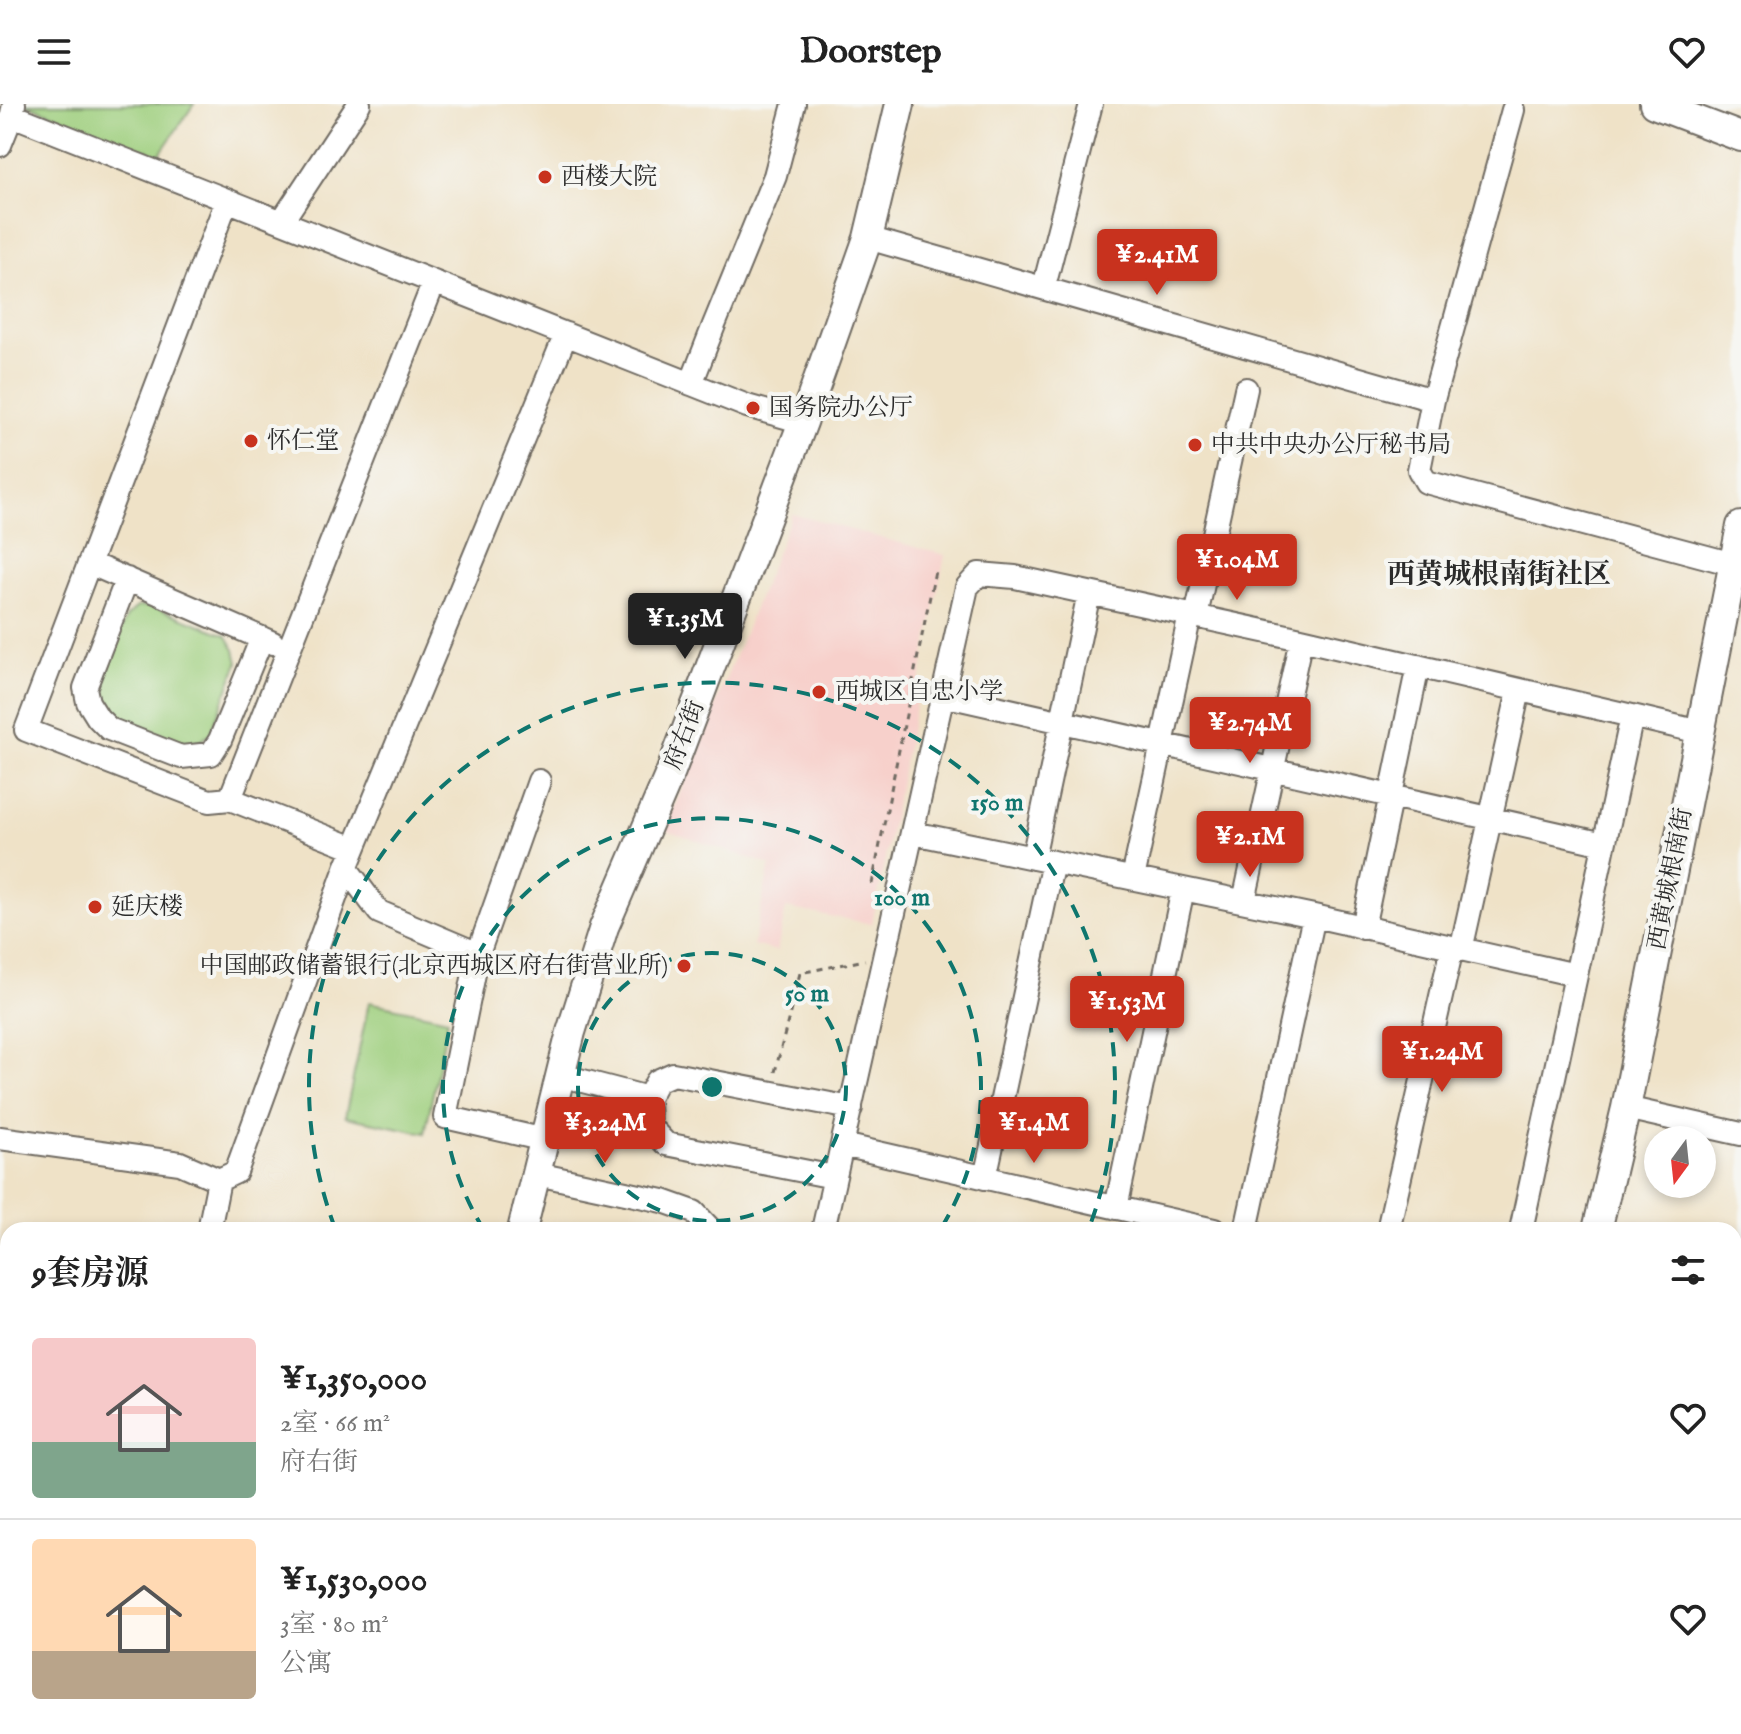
<!DOCTYPE html>
<html lang="zh">
<meta charset="utf-8">
<style>
body{margin:0;font-family:"IM FELL English","Noto Serif SC",serif;background:#f6f6f6;color:#222;height:100vh;display:flex;flex-direction:column;font-size:30px;white-space:nowrap}
*{box-sizing:border-box;margin:0}
p{font-size:26px;color:#767676}
.icon{flex:none;width:44px;height:44px;fill:none;stroke:currentColor;stroke-width:2;stroke-linecap:round;stroke-linejoin:round}
.map{position:relative;flex:1;overflow:hidden}
.side{position:absolute;left:0px;top:1118px;width:1742px;height:512px;display:flex;flex-direction:column;background:#fff;border-radius:24px 24px 0 0;box-shadow:0 4px 12px #0003}
.side>*{flex:none}
.needle{width:52px;rotate:195deg}
.fabs{position:absolute;left:1644px;top:1022px;display:grid;gap:16px}
.fabs a{display:grid;place-items:center;width:72px;height:72px;border-radius:50%;background:#fff;box-shadow:0 4px 12px #0003;font-size:40px}
.price{position:absolute;translate:-50% -68px;padding:0 18px;border-radius:8px;background:#c8321e;color:#fff;font-size:26px;line-height:52px;filter:drop-shadow(0 2px 4px #0008)}
.price::after{content:'';position:absolute;left:50%;top:48px;width:24px;height:18px;margin-left:-12px;background:inherit;clip-path:polygon(0 0,100% 0,50% 100%)}
.price.active{background:#222;color:#fff}
ul{padding:0;list-style:none}
li{display:flex;align-items:center;gap:24px;height:200px;padding:0 32px}
li+li{border-top:2px solid #e0e0e0}
li span{display:grid;place-items:center;flex:none;width:224px;height:160px;border-radius:8px;color:#555}
li>.icon{margin-inline-start:auto}
span .icon{width:96px;height:96px;fill:#fffc;stroke-width:1}
li b{font-size:34px}
h2{display:flex;justify-content:space-between;align-items:center;height:96px;padding:0 32px;font-size:34px}
header{display:flex;justify-content:space-between;align-items:center;height:104px;padding:0 32px;background:#fff;font-size:36px;font-weight:700}
.map>svg:first-child{display:block}
.built{fill:#f7d0cb}
.green{fill:#9fcf7e;stroke:#657d54;stroke-width:2}
.lines{fill:none;stroke-linecap:round;stroke-linejoin:round}
.minor-casing{stroke:#706b62;stroke-width:26}
.major-casing{stroke:#706b62;stroke-width:32}
.path{stroke:#706b62;stroke-width:3;stroke-dasharray:6 6;stroke-linecap:butt}
.minor{stroke:#fff;stroke-width:22}
.major{stroke:#fff;stroke-width:28}
.ring{fill:none;stroke:#0f766e;stroke-width:4;stroke-dasharray:14 10}
.poi-dot{fill:#c8321e;stroke:#f6f6f2;stroke-width:3}
.labels{text-anchor:middle;dominant-baseline:central;stroke-width:8;stroke-linejoin:round;paint-order:stroke}
.poi-label{font-size:24px;fill:#2b2b2b;stroke:#f6f6f2;text-anchor:start}
.street-label{font-size:24px;fill:#2b2b2b;stroke:#f6f6f2}
.quarter-label{font-size:28px;font-weight:bold;fill:#2b2b2b;stroke:#f6f6f2}
.centre{fill:#0f766e;stroke:#f6f6f2;stroke-width:4}
.ring-label{font-size:24px;text-anchor:middle;font-weight:bold;fill:#0f766e;stroke:#f6f6f2;stroke-width:8;stroke-linejoin:round;paint-order:stroke}
</style>
<header><svg class="icon" aria-label="menu" viewBox="0 0 24 24"><path d="M4 6h16M4 12h16M4 18h16"/></svg>Doorstep<svg class="icon" aria-label="heart" viewBox="0 0 24 24"><path d="M12 20l-8-8c-3-5 5-10 8-4 3-6 11-1 8 4z"/></svg></header>
<div class="map">
<svg width="1741" height="1630" viewBox="0 0 1741 1630">
<rect width="100%" height="100%" fill="#f6f6f2"/>
<filter id="ink" filterUnits="userSpaceOnUse"><feTurbulence type="fractalNoise" baseFrequency=".0125" numOctaves="2"/><feDisplacementMap in="SourceGraphic" scale="16" xChannelSelector="R" yChannelSelector="G"/><feConvolveMatrix kernelMatrix="1 2 1 2 8 2 1 2 1" color-interpolation-filters="sRGB"/></filter>
<filter id="wash" filterUnits="userSpaceOnUse"><feTurbulence type="fractalNoise" baseFrequency=".006" numOctaves="4" result="noise"/><feDisplacementMap in="SourceGraphic" scale="32" xChannelSelector="R" yChannelSelector="G"/><feGaussianBlur stdDeviation="1.8" result="paint"/><feColorMatrix in="noise" values="0 0 0 0 0 0 0 0 0 0 0 0 0 0 0 0 0 1.4 0 .05"/><feComposite in="paint" operator="in"/></filter>
<g filter="url(#wash)">
<rect width="100%" height="100%" fill="#efe2c7"/>
<!-- built -->
<path class="built" d="M 792,410 L 945,451 L 872,820 L 786,804 L 777,847 L 753,841 L 770,761 L 665,726 Z"/>
<!-- green -->
<path class="green" d="M 25,0 L 194,0 L 159,51 Z
M 152,502 L 226,531 L 235,546 L 238,559 L 210,630 L 200,637 L 185,640 L 118,612 L 99,590 L 100,576 L 127,512 L 137,503 Z
M 369,898 L 448,915 L 425,1029 L 345,1013 Z"/>
</g>
<g filter="url(#ink)">
<g class="lines">
<defs>
<path id="minor" d="M 1513,6 L 1433,296 L 1419,366 L 1426,378 L 1733,460
M 12,11 L 747,302 L 803,318
M 0,41 L 12,11 L 14,0
M 227,96 L 26,626 L 209,697 L 230,695 L 354,744
M 282,117 L 359,0
M 868,134 L 1433,296
M 1047,171 L 1091,0
M 691,280 L 714,221 L 775,72 L 794,0
M 89,459 L 273,539
M 127,475 L 85,584 L 88,598 L 98,614 L 109,625 L 181,653 L 211,650 L 220,636 L 262,534
M 1196,512 L 1246,285
M 943,591 L 1604,740
M 1632,612 L 1700,628
M 230,695 L 434,178
M 913,729 L 1314,812 L 1576,871
M 1033,754 L 1089,489
M 346,764 L 379,808 L 478,850 L 445,1013 L 545,1036
M 1133,774 L 1190,511
M 1244,797 L 1301,535
M 1363,824 L 1418,562
M 1461,846 L 1519,586
M 478,850 L 539,677
M 560,971 L 648,994 L 649,1022 L 666,1040 L 834,1073
M 648,994 L 657,977 L 673,970 L 851,1004
M 1626,1004 L 1741,1030
M 0,1034 L 180,1059 L 219,1076 L 209,1126
M 843,1041 L 1214,1126
M 537,1070 L 663,1097 L 694,1108 L 711,1126
M 985,1074 L 1053,758
M 219,1076 L 236,1068 L 346,764 L 566,230
M 1116,1104 L 1183,785
M 823,1126 L 967,483 L 979,470 L 1015,473 L 1301,535 L 1632,612 L 1521,1126
M 1246,1126 L 1314,812
M 1388,1126 L 1452,844
M 1734,1211 L 1741,1201
M 0,1215 L 8,1217
M 0,1300 L 8,1302
M 1734,1348 L 1741,1349
M 1734,1423 L 1741,1425
M 0,1542 L 8,1508
M 1734,1569 L 1737,1569 L 1741,1578
M 1193,1622 L 1227,1630
M 0,1624 L 23,1630
M 629,1630 L 631,1622
M 727,1630 L 729,1622
M 975,1630 L 977,1622
M 1047,1630 L 1049,1622
M 1414,1630 L 1415,1622
M 1578,1630 L 1580,1622"/>
<path id="major" d="M 1654,0 L 1741,33
M 522,1126 L 571,928 L 604,823 L 671,667 L 803,318 L 868,134 L 900,0
M 1597,1126 L 1626,1004 L 1741,422
M 406,1630 L 408,1622
M 1482,1630 L 1484,1622"/>
</defs>
<!-- minor casing -->
<use href="#minor" class="minor-casing"/>
<!-- major casing -->
<use href="#major" class="major-casing"/>
<!-- path -->
<path class="path" d="M 872,780 L 935,467
M 775,968 L 800,869 L 865,856"/>
<!-- minor -->
<use href="#minor" class="minor"/>
<!-- major -->
<use href="#major" class="major"/>
</g>
</g>
<!-- distance rings -->
<g class="ring">
<circle cx="712" cy="983" r="134"/>
<path d="M484 1126A269 269 0 1 1 940 1126"/>
<path d="M335 1124A403 403 0 1 1 1089 1124"/>
</g>
<!-- markers -->
<g class="poi-dot">
<circle cx="545" cy="73" r="8"/>
<circle cx="753" cy="304" r="8"/>
<circle cx="251" cy="337" r="8"/>
<circle cx="1195" cy="341" r="8"/>
<circle cx="819" cy="588" r="8"/>
<circle cx="95" cy="803" r="8"/>
<circle cx="684" cy="862" r="8"/>
</g>
<g class="labels">
<!-- poi labels -->
<g class="poi-label">
<text x="561" y="73">西楼大院</text>
<text x="769" y="304">国务院办公厅</text>
<text x="267" y="337">怀仁堂</text>
<text x="1211" y="341">中共中央办公厅秘书局</text>
<text x="835" y="588">西城区自忠小学</text>
<text x="111" y="803">延庆楼</text>
<text x="668" y="862" text-anchor="end">中国邮政储蓄银行(北京西城区府右街营业所)</text>
</g>
<!-- street labels -->
<g class="street-label">
<text transform="translate(685 631) rotate(-69)">府右街</text>
<text transform="translate(1671 775) rotate(-79)">西黄城根南街</text>
</g>
<!-- quarter labels -->
<g class="quarter-label">
<text x="1499" y="471">西黄城根南街社区</text>
</g>
</g>
<circle cx="712" cy="983" r="12" class="centre"/>
<g class="ring-label">
<text x="997" y="706">150 m</text>
<text x="902" y="801">100 m</text>
<text x="807" y="897">50 m</text>
</g>
</svg>
<div class="fabs">
<a><svg class="needle" viewBox="-14 -14 28 28"><path d="M0-13l5 13h-10z" fill="#e53935"/><path d="M0 13l5-13h-10z" fill="#767676"/></svg></a>
</div>
<b class="price" style="left:1157px;top:193px">¥2.41M</b>
<b class="price" style="left:1237px;top:498px">¥1.04M</b>
<b class="price active" style="left:685px;top:557px">¥1.35M</b>
<b class="price" style="left:1250px;top:661px">¥2.74M</b>
<b class="price" style="left:1250px;top:775px">¥2.1M</b>
<b class="price" style="left:1127px;top:940px">¥1.53M</b>
<b class="price" style="left:1442px;top:990px">¥1.24M</b>
<b class="price" style="left:605px;top:1061px">¥3.24M</b>
<b class="price" style="left:1034px;top:1061px">¥1.4M</b>
<section class="side">
<h2>9套房源<svg class="icon" aria-label="filters" viewBox="0 0 24 24"><path d="M4 7h16M4 17h16"/><circle cx="9" cy="7" r="2"/><circle cx="15" cy="17" r="2"/></svg></h2>
<ul>
<li><span style="background:linear-gradient(#f6c9c9 65%,#7fa58c 0)"><svg class="icon" aria-label="home" viewBox="0 0 24 24"><path d="M3 11l9-7 9 7M6 9v11h12V9"/></svg></span><div><b>¥1,350,000</b><p>2室 · 66 m²</p><p>府右街</p></div><svg class="icon" aria-label="heart" viewBox="0 0 24 24"><path d="M12 20l-8-8c-3-5 5-10 8-4 3-6 11-1 8 4z"/></svg></li>
<li><span style="background:linear-gradient(#ffd9b3 70%,#b9a48a 0)"><svg class="icon" aria-label="home" viewBox="0 0 24 24"><path d="M3 11l9-7 9 7M6 9v11h12V9"/></svg></span><div><b>¥1,530,000</b><p>3室 · 80 m²</p><p>公寓</p></div><svg class="icon" aria-label="heart" viewBox="0 0 24 24"><path d="M12 20l-8-8c-3-5 5-10 8-4 3-6 11-1 8 4z"/></svg></li>
</ul>
</section>
</div>
